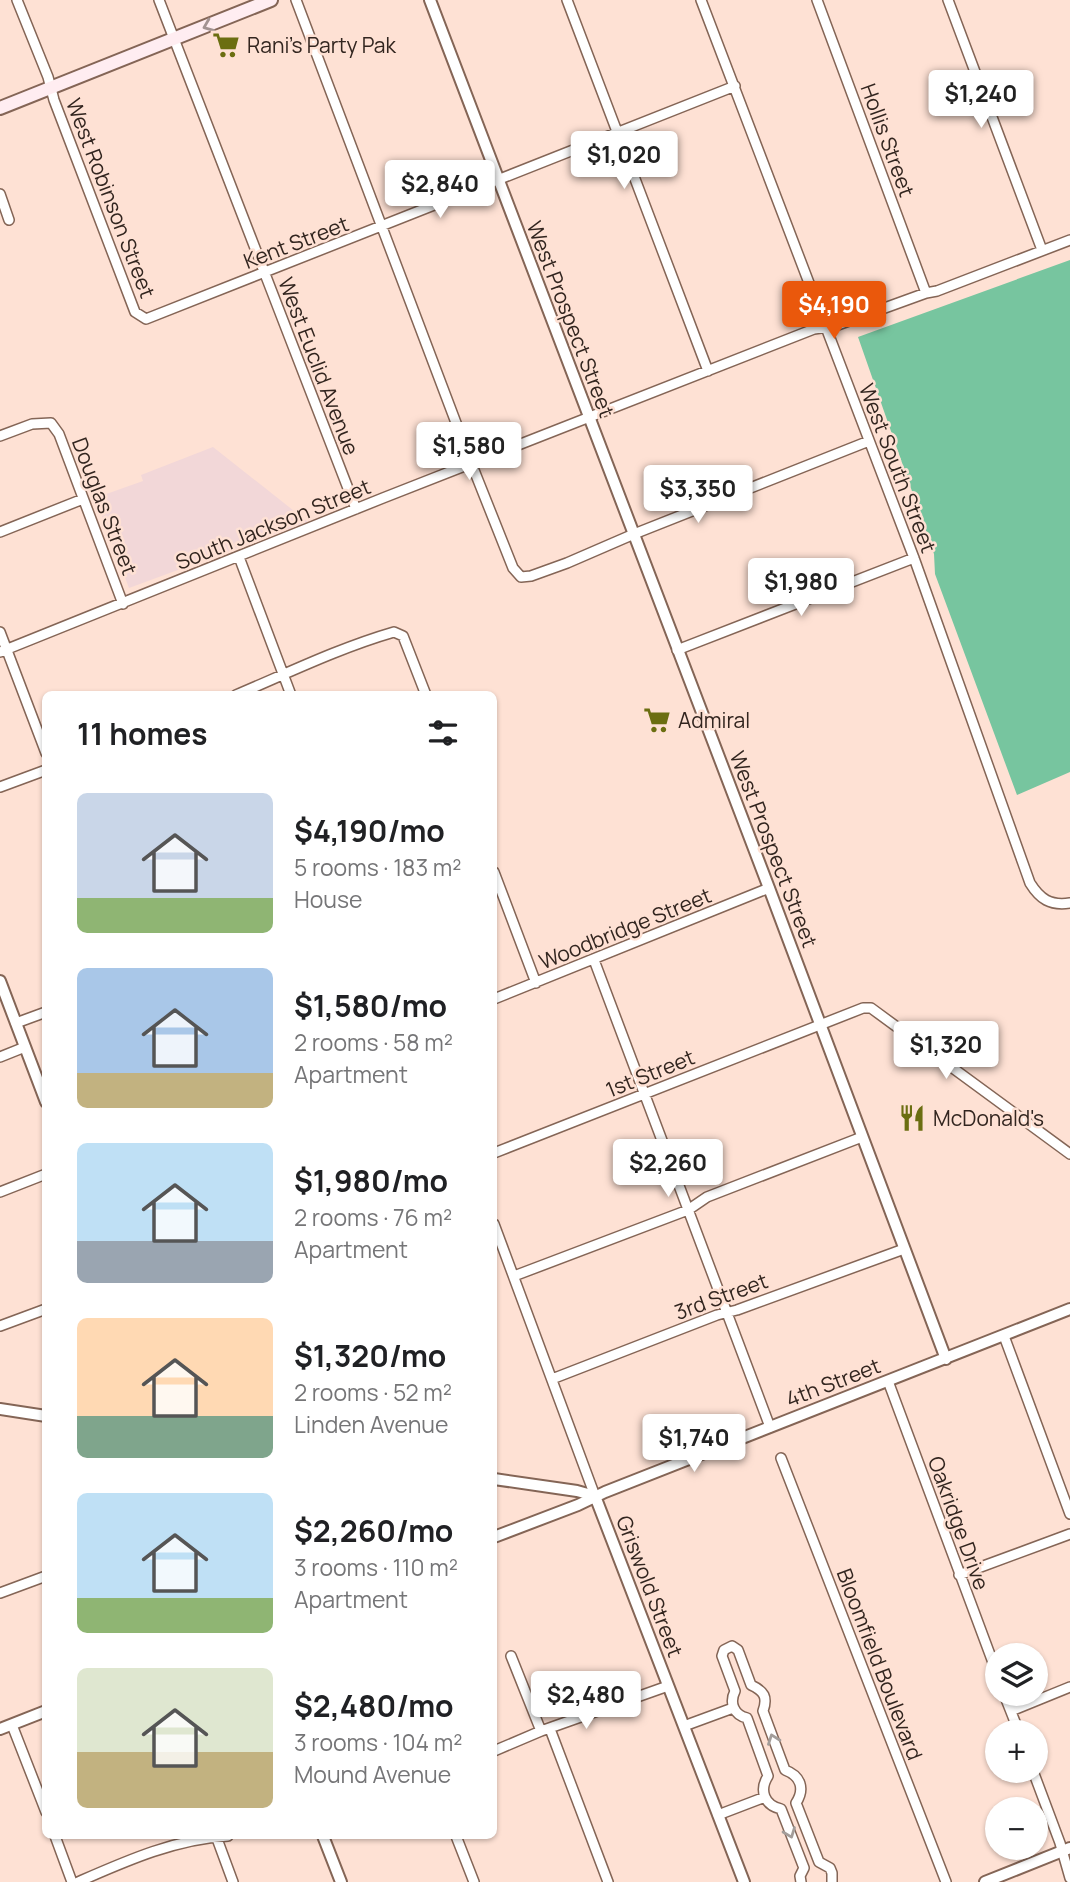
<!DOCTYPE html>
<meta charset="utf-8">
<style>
body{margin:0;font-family:Manrope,sans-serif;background:#f6f6f6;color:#202124;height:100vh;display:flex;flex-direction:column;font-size:26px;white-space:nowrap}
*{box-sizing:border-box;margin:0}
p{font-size:23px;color:#757577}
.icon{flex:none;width:38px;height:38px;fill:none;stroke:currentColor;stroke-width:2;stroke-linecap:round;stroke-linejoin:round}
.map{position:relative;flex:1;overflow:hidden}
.drawer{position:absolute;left:42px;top:691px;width:455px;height:1148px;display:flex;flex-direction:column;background:#fff;border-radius:10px;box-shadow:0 2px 5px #0004}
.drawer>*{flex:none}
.tools{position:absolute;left:985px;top:1643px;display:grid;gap:14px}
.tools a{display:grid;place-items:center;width:63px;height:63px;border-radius:50%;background:#fff;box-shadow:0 2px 5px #0004;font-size:35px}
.price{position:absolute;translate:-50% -60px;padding:0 16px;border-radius:7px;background:#fff;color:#222;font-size:23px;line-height:46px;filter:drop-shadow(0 2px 4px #0008)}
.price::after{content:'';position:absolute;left:50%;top:42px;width:21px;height:16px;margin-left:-10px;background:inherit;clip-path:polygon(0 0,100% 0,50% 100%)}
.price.selected{background:#ea580c;color:#fff}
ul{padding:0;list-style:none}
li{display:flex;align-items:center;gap:21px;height:175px;padding:0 35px}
li span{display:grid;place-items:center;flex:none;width:196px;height:140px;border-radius:10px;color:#555}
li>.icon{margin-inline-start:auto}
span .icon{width:84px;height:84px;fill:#fffc;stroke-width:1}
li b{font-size:30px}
h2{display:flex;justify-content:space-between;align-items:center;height:84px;padding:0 35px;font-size:30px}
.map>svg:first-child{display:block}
.industrial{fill:#f2d7d8}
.forest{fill:#77c59f}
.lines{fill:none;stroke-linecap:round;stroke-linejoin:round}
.minor-casing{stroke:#846556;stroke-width:12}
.tertiary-casing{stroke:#846556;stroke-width:14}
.secondary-casing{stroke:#846556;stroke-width:16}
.minor{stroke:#fff;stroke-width:9}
.tertiary{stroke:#fff;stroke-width:10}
.secondary{stroke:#ffedf1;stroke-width:12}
.oneway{stroke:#a39392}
.oneway2{stroke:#a39d9a}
.labels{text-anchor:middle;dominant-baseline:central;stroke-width:5;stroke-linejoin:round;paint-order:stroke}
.poi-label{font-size:21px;fill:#32251f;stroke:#fee1d4;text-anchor:start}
.street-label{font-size:21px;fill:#32251f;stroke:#fee1d4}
</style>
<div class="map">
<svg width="1070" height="1882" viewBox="0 0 1070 1882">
<rect width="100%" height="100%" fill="#fee1d4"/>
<!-- industrial -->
<path class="industrial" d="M 213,447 L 308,522 L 129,588 L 95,498 L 143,481 L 141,475 Z"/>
<!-- forest -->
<path class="forest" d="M 1070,260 L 1070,772 L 1017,795 L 935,574 L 934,554 L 858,337 Z"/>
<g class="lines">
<defs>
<path id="minor" d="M 17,0 L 48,77 L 54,100 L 135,312 L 146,319 L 735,86
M 159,0 L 356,509
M 296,0 L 472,465 L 513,568 L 521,577 L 531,576 L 567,563 L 634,534 L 869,441
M 567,0 L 708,371
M 701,0 L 914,558 L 1030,883 C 1040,899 1050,906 1070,903
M 817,0 L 926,293
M 948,0 L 1042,250
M 0,194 L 9,220
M 0,436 L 32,424 L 51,423 L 59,434 L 123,604
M 0,532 L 83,499
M 239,557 L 291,695
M 0,632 L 46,753
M 677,650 L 914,558
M 0,652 L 383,498 L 814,329 L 835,326 L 926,293 L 937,291 L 1070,240
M 236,695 C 288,673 339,648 394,632 L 403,636 L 426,695
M 0,787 L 46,770
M 494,872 L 536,983
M 594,960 L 770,1427
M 494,999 L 769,888
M 16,1023 L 46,1012
M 0,1057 L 25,1047
M 494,1153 L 863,1008 L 871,1008 L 1070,1154
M 0,1192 L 46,1174
M 494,1224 L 595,1496
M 514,1276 L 688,1210 L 707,1197 L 862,1137
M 0,1326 L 46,1309
M 1004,1336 L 1070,1514
M 552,1379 L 717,1315 L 737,1310 L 904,1249
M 888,1381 L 998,1676
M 781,1458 L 946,1882
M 959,1575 L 1070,1534
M 0,1593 L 46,1576
M 511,1656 L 541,1731
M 1004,1694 L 1019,1732
M 1011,1711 L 1070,1687
M 12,1725 L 46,1812
M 684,1726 L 733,1708
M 550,1729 L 608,1882
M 494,1751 L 541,1731 L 668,1686
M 1033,1771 L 1060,1843 L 1070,1878
M 718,1815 L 765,1797
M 55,1836 L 72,1882
M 216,1836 L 233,1882
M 456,1836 L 474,1882
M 78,1882 C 126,1861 175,1839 228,1836
M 801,1882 L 800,1876 L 804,1868 L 781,1809 C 764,1805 759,1790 768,1776 L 747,1718 C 734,1715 729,1703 735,1691 L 722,1656 L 724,1650 L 732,1646 L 738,1650 L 751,1685 C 764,1691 768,1697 763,1711 L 785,1770 C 801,1776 805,1789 796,1803 L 819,1862 L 830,1868 L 832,1873 L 832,1882"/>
<path id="tertiary" d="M 430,0 L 769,888 L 946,1359
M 0,981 L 46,1102
M 0,1409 L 46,1416
M 494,1479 L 577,1491 L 595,1496 L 744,1882
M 494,1537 L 578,1505 L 605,1492 L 1070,1309
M 0,1729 L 46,1711
M 323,1836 L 341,1882
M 985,1882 L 1070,1848"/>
<path id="secondary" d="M 0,108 L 271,0"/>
</defs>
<!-- minor casing -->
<use href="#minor" class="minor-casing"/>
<!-- tertiary casing -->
<use href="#tertiary" class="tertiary-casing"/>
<!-- secondary casing -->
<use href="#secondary" class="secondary-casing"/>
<!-- minor -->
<use href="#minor" class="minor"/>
<!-- tertiary -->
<use href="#tertiary" class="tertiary"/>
<!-- secondary -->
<use href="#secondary" class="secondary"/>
</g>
<!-- one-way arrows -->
<defs><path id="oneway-chevron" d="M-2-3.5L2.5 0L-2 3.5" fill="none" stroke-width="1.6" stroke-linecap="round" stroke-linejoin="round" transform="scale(1.75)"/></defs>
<use class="oneway" href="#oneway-chevron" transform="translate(208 26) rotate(158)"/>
<g class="oneway2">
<use href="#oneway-chevron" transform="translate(773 1739) rotate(-110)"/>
<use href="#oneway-chevron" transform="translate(790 1833) rotate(69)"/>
</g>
<!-- icons -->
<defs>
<symbol id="supermarket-bare" viewBox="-9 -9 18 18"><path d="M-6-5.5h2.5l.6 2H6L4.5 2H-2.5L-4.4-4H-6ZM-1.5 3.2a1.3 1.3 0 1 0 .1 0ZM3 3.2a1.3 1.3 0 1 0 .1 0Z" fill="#6b6e11" stroke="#fee1d4" stroke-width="2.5" paint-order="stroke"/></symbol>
<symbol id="restaurant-bare" viewBox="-9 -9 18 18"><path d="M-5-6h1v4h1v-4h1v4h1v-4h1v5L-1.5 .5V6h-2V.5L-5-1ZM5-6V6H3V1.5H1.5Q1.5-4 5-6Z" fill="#6b6e11" stroke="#fee1d4" stroke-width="2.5" paint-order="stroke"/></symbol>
</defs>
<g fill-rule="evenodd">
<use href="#supermarket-bare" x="207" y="26" width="38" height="38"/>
<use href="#supermarket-bare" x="638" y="701" width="38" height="38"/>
<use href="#restaurant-bare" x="893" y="1099" width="38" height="38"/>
</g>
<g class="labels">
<!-- poi labels -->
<g class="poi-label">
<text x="247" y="45">Rani's Party Pak</text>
<text x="678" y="720">Admiral</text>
<text x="933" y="1118">McDonald's</text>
</g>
<!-- street labels -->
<g class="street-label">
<text transform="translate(888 140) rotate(70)">Hollis Street</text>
<text transform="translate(111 198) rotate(69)">West Robinson Street</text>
<text transform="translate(296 242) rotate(-21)">Kent Street</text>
<text transform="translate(571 319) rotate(69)">West Prospect Street</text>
<text transform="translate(319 366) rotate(69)">West Euclid Avenue</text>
<text transform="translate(898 468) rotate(69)">West South Street</text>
<text transform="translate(105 506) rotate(69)">Douglas Street</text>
<text transform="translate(273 524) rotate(-22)">South Jackson Street</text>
<text transform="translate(774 849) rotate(69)">West Prospect Street</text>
<text transform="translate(625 928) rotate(-22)">Woodbridge Street</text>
<text transform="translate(650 1073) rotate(-22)">1st Street</text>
<text transform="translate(721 1296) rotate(-20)">3rd Street</text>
<text transform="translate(833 1382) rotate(-21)">4th Street</text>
<text transform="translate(959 1523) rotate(70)">Oakridge Drive</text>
<text transform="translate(650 1586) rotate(69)">Griswold Street</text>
<text transform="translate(880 1664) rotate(69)">Bloomfield Boulevard</text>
</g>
</g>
</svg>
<div class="tools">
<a><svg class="icon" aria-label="layers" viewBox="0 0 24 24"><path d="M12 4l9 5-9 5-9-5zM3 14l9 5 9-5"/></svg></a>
<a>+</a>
<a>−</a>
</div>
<b class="price" style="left:981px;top:130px">$1,240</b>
<b class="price" style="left:624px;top:191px">$1,020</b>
<b class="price" style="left:440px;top:220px">$2,840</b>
<b class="price selected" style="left:834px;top:341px">$4,190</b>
<b class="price" style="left:469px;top:482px">$1,580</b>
<b class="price" style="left:698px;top:525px">$3,350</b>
<b class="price" style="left:801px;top:618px">$1,980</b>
<b class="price" style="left:946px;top:1081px">$1,320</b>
<b class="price" style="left:668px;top:1199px">$2,260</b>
<b class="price" style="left:694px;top:1474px">$1,740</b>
<b class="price" style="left:586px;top:1731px">$2,480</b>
<section class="drawer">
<h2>11 homes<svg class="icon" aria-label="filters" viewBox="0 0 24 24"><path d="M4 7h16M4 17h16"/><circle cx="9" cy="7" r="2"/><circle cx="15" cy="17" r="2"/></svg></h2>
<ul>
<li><span style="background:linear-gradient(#c9d6e8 75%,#8fb573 0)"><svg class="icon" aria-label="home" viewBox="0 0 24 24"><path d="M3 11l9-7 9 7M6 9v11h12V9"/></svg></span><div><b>$4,190/mo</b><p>5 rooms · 183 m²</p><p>House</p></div></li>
<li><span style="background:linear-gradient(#a9c7e8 75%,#c2b280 0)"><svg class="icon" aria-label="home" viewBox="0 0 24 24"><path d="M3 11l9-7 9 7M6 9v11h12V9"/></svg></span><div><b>$1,580/mo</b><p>2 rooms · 58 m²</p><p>Apartment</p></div></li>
<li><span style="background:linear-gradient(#bfe0f5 70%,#9aa5b1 0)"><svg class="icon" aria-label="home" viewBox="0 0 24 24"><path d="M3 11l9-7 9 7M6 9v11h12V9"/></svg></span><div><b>$1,980/mo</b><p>2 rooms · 76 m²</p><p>Apartment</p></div></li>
<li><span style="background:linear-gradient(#ffd9b3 70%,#7fa58c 0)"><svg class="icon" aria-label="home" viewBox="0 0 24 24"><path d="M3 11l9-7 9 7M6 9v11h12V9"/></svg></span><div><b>$1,320/mo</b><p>2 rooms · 52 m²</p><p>Linden Avenue</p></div></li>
<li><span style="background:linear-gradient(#bfe0f5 75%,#8fb573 0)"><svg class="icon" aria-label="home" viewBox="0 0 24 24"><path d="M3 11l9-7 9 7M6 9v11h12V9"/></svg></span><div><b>$2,260/mo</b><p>3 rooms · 110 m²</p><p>Apartment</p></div></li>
<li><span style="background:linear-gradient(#dfe7d0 60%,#c2b280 0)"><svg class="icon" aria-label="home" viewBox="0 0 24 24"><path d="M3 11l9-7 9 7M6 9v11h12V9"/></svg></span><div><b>$2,480/mo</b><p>3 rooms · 104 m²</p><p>Mound Avenue</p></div></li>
</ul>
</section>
</div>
